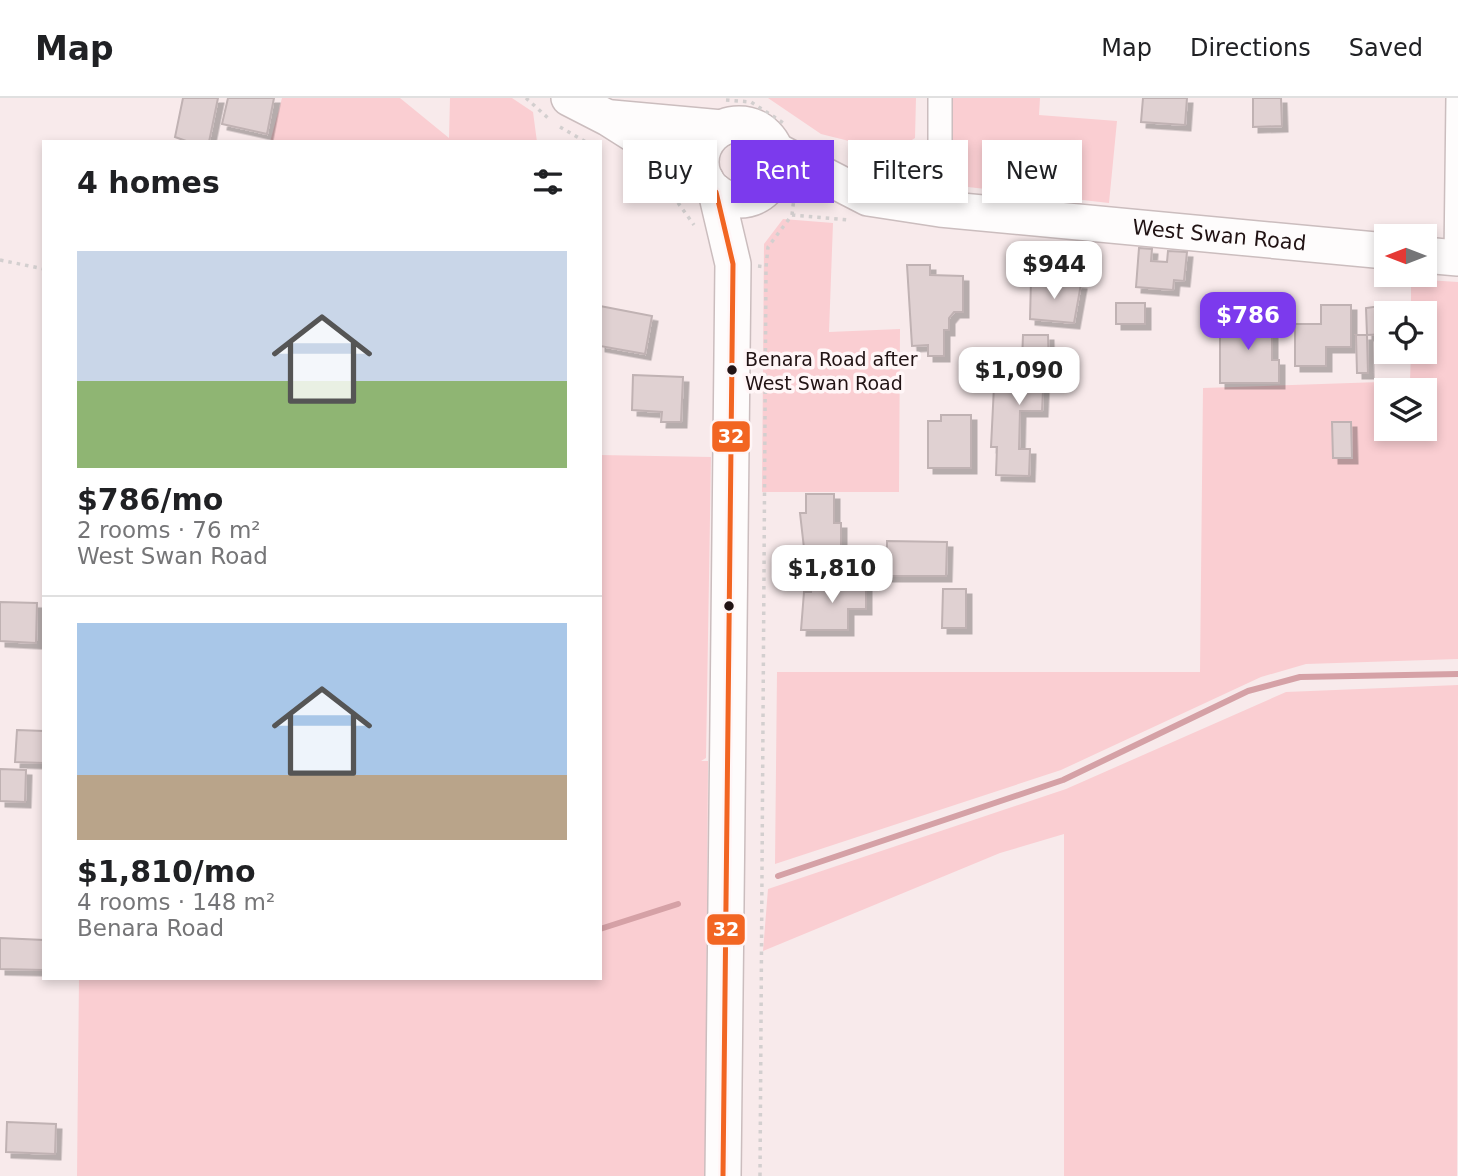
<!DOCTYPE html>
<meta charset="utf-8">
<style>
body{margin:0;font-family:"DejaVu Sans",sans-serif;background:#f6f6f6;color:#202124;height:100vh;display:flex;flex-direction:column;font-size:26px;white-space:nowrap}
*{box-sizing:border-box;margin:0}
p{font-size:23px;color:#757577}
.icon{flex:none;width:38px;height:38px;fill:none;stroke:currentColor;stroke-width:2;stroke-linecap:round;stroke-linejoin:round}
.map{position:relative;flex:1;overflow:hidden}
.details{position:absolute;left:42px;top:42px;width:560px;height:840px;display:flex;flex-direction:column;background:#fff;border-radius:0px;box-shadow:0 4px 10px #0003}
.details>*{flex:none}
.hud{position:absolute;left:623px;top:42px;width:665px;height:63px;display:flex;gap:14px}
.needle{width:46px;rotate:270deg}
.fabs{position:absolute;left:1374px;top:126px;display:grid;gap:14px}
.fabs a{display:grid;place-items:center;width:63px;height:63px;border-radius:0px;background:#fff;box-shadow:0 4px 10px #0003;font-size:35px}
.price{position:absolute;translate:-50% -60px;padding:0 16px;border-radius:14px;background:#fff;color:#222;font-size:23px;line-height:46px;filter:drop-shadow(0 2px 4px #0008)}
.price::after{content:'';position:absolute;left:50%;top:42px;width:21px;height:16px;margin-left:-10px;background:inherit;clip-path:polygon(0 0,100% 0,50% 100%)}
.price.active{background:#7c3aed;color:#fff}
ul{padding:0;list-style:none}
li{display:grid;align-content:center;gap:14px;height:371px;padding:0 35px}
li+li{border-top:2px solid #e0e0e0}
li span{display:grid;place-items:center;height:217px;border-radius:0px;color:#555}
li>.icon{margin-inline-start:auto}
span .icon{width:126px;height:126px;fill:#fffc;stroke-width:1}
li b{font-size:30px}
h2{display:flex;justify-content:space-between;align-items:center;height:84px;padding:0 35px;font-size:30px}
.pill{padding:0 24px;border-radius:0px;background:#fff;box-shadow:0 4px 10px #0003;font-size:24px;line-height:63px}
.pill.active{background:#7c3aed;color:#fff}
header{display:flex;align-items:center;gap:42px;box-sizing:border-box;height:98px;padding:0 35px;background:#fff;border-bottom:2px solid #e0e0e0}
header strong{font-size:33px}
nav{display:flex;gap:38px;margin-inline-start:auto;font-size:24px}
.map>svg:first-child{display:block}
.green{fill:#faced2;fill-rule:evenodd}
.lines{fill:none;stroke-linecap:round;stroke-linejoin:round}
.stream{stroke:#d5a1a6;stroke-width:6}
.building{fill:#e0d1d2;stroke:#c0b2b3;stroke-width:2;filter:url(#shadow)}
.street-casing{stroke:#cbbdbe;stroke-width:26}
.primary-casing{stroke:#cbbdbe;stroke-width:38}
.path{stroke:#d3cfcf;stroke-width:3.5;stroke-dasharray:3.5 5;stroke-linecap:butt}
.street{stroke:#fefcfc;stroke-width:23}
.primary{stroke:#fefcfc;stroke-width:35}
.bus-1-casing{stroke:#fff6f7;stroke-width:10}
.bus-1{stroke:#f26522;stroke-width:5}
.bus-dot{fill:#211314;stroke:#fff6f7;stroke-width:2.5}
.labels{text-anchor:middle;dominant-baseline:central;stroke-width:7;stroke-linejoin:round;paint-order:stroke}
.bus-label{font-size:19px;fill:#211314;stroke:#fff6f7;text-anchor:start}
.street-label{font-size:21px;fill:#211314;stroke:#fff6f7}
.line-badge{stroke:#fff6f7;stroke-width:2.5}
.badge-label{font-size:19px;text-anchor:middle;font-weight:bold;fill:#fff}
</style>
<header>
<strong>Map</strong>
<nav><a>Map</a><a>Directions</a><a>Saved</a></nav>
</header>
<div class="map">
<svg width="1458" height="1078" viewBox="0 0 1458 1078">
<defs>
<filter id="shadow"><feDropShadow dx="5.5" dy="5.5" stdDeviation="0" flood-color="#0004"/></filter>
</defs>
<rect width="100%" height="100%" fill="#f8eaeb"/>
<!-- green -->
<path class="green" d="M 282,0 L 400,0 L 449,40 L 450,0 L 512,0 L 533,14 L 537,44 L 270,44 Z
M 768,0 L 916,0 L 915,40 L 893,54 L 821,36 Z
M 950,0 L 1040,0 L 1039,17 L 1117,23 L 1109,105 L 968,89 L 952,72 Z
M 783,121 L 833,125 L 829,234 L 900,231 L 899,394 L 762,394 L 764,146 Z
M 1411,181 L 1458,184 L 1458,561 L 1306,566 L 1261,579 L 1061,672 L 775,766 L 777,574 L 1200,574 L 1203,290 L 1410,283 L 1411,254 L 1424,254 L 1424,215 L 1411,215 ZM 1386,292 L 1424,292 L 1424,331 L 1386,331 Z
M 600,357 L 711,359 L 706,660 L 701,663 L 708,663 L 705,1078 L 77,1078 L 79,880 L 600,880 Z
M 1458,587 L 1457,1078 L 1064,1078 L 1064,736 L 1000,755 L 763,853 L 768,791 L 1066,691 L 1286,594 Z"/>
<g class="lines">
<!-- stream -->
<path class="stream" d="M 778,778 L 1063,682 L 1248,593 L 1300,579 L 1458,576
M 600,831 L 678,806"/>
</g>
<!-- building -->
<path class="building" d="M 183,0 L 218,0 L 209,44 L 189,44 L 175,39 Z
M 228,0 L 274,0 L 267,36 L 222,26 Z
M 1143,0 L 1187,0 L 1185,27 L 1141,24 Z
M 1253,0 L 1281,0 L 1282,28 L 1253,29 Z
M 1139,150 L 1152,151 L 1151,163 L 1167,164 L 1168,153 L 1187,154 L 1184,183 L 1174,182 L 1173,192 L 1136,189 Z
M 907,167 L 930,167 L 930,177 L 963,178 L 963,214 L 954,214 L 949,220 L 949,232 L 944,232 L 944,258 L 928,258 L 928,247 L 912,248 Z
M 1031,181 L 1081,186 L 1074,225 L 1030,221 Z
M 1116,205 L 1145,205 L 1145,226 L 1116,226 Z
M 1402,205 L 1403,215 L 1386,215 L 1386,236 L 1367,237 L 1366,210 Z
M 1321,207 L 1351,207 L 1351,249 L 1326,249 L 1326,268 L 1295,268 L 1295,226 L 1321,226 Z
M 600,208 L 652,218 L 645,256 L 600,248 Z
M 1246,217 L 1272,220 L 1272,262 L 1279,262 L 1279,285 L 1220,285 L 1220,225 L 1246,225 Z
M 1023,237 L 1048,237 L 1049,272 L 1044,272 L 1042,313 L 1020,313 L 1019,351 L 1030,351 L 1029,378 L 996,377 L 997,349 L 991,349 L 994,288 L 1021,289 Z
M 1356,237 L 1367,237 L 1368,275 L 1357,275 Z
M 633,277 L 683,279 L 681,324 L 661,324 L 662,314 L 632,312 Z
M 941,317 L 971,317 L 971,370 L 928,370 L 928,323 L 941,323 Z
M 1332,324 L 1351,324 L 1352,360 L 1333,360 Z
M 806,396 L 834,396 L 834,425 L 841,425 L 841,456 L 805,459 L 800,415 L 806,415 Z
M 887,443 L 947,444 L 946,478 L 887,478 Z
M 811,485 L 866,485 L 866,511 L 848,511 L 848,532 L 801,532 L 804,494 L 811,494 Z
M 943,491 L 966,491 L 966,530 L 942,530 Z
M 0,504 L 37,505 L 36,545 L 0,543 Z
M 17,632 L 44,633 L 44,665 L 15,664 Z
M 0,671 L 26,672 L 25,704 L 0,703 Z
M 0,840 L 44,842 L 44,872 L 0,871 Z
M 7,1024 L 56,1026 L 55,1056 L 6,1054 Z"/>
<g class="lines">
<defs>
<path id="street" d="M 940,0 L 940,111
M 1456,160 L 1458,0"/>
<g id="primary">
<path d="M 569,0 L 608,20 L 706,82"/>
<path d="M 612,20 L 722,30"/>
<circle cx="739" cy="64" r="38"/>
<path id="s1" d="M 775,52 L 868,100 L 940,111 L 1386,153"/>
<path d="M 716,94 L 733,166 L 723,1078"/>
<path d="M 1424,157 L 1458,160"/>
</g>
</defs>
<!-- street casing -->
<use href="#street" class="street-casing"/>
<!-- primary casing -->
<use href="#primary" class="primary-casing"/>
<!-- path -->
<path class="path" d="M 526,0 L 548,20
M 726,2 L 751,4 L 785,26
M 560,29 L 586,44
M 668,91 L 694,127
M 792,117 L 795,91
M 0,162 L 44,171
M 758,168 L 766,169 L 768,149 L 792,117 L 849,122
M 760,1078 L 766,169"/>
<!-- street -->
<use href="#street" class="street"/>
<!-- primary -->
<use href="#primary" class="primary"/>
<defs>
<path id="bus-1" d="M 716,94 L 733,166 L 723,1078"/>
</defs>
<!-- bus-1 casing -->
<use href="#bus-1" class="bus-1-casing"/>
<!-- bus-1 -->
<use href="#bus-1" class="bus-1"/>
</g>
<!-- markers -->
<g class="bus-dot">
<circle cx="732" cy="272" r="6"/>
<circle cx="729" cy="508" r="6"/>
</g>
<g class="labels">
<!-- bus labels -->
<g class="bus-label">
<text x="745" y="261">Benara Road after<tspan x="745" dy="24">West Swan Road</tspan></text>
</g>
<!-- street labels -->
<g class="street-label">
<text stroke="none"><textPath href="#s1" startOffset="458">West Swan Road</textPath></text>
</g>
</g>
<g class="line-badge">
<rect x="711" y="322" width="40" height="33" rx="7" fill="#f26522"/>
<rect x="706" y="815" width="40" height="33" rx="7" fill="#f26522"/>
</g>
<g class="badge-label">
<text x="731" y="345">32</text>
<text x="726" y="838">32</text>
</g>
</svg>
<div class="fabs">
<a><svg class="needle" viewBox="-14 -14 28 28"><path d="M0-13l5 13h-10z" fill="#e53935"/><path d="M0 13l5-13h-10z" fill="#757577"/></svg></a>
<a><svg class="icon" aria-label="locate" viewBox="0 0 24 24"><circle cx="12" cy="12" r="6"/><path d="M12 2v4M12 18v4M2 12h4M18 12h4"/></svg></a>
<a><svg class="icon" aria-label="layers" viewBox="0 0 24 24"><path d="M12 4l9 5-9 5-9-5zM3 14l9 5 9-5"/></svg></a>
</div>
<b class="price" style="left:1054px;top:203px">$944</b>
<b class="price active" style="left:1248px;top:254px">$786</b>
<b class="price" style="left:1019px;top:309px">$1,090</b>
<b class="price" style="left:832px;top:507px">$1,810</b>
<div class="hud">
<a class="pill">Buy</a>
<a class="pill active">Rent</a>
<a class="pill">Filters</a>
<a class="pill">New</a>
</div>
<section class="details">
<h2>4 homes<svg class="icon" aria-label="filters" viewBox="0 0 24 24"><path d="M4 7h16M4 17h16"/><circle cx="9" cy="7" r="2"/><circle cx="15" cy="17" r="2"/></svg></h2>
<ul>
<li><span style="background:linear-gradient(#c9d6e8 60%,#8fb573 0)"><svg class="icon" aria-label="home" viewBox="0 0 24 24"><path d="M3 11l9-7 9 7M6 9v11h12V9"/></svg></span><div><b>$786/mo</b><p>2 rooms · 76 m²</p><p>West Swan Road</p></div></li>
<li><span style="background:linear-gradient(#a9c7e8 70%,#b9a48a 0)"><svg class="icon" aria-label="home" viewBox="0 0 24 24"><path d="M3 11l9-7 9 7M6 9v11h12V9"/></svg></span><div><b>$1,810/mo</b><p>4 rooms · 148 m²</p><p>Benara Road</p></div></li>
</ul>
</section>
</div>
